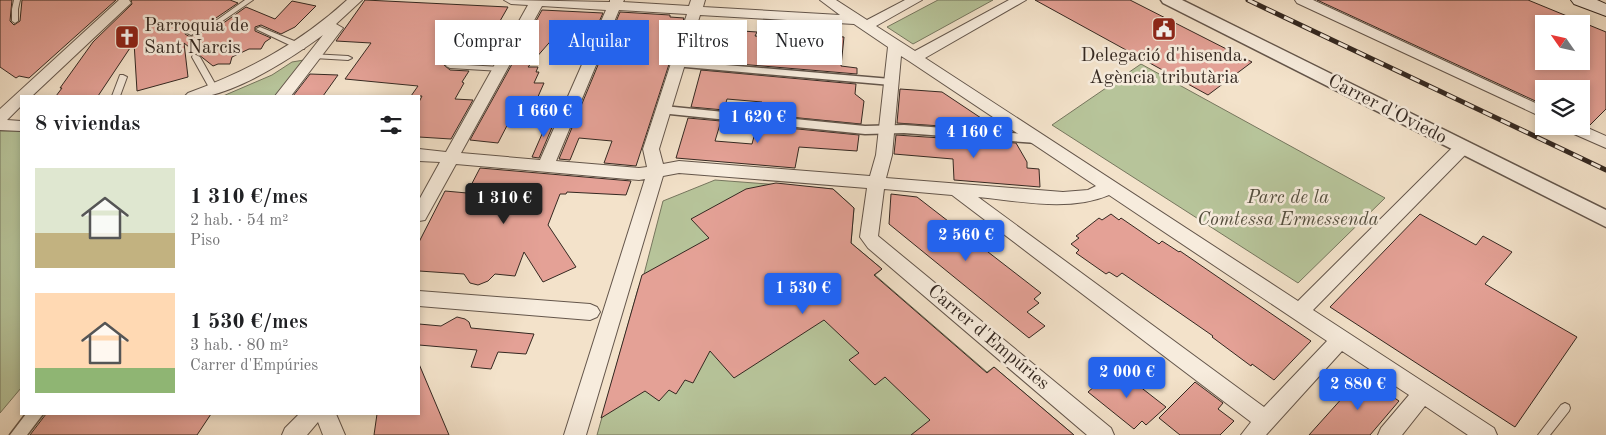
<!DOCTYPE html>
<html lang="es">
<meta charset="utf-8">
<style>
body{margin:0;font-family:"Old Standard TT",serif;background:#f2f2f2;color:#202124;height:100vh;display:flex;flex-direction:column;font-size:19px;white-space:nowrap}
*{box-sizing:border-box;margin:0}
p{font-size:16px;color:#757577}
.icon{flex:none;width:28px;height:28px;fill:none;stroke:currentColor;stroke-width:2;stroke-linecap:round;stroke-linejoin:round}
.map{position:relative;flex:1;overflow:hidden}
.sheet{position:absolute;left:20px;top:95px;width:400px;height:320px;display:flex;flex-direction:column;background:#fff;border-radius:0px;box-shadow:0 2px 8px #0003}
.sheet>*{flex:none}
.banner{position:absolute;left:435px;top:20px;width:475px;height:45px;display:flex;gap:10px}
.needle{width:32px;rotate:304deg}
.fabs{position:absolute;left:1535px;top:15px;display:grid;gap:10px}
.fabs a{display:grid;place-items:center;width:55px;height:55px;border-radius:0px;background:#fff;box-shadow:0 2px 8px #0003;font-size:25px}
.price{position:absolute;translate:-50% -42px;padding:0 11px;border-radius:5px;background:#2563eb;color:#fff;font-size:16px;line-height:32px;filter:drop-shadow(0 1px 2px #0008)}
.price::after{content:'';position:absolute;left:50%;top:30px;width:15px;height:11px;margin-left:-8px;background:inherit;clip-path:polygon(0 0,100% 0,50% 100%)}
.price.current{background:#222;color:#fff}
ul{padding:0;list-style:none}
li{display:flex;align-items:center;gap:15px;height:125px;padding:0 15px}
li span{display:grid;place-items:center;flex:none;width:140px;height:100px;border-radius:0px;color:#555}
li>.icon{margin-inline-start:auto}
span .icon{width:60px;height:60px;fill:#fffc;stroke-width:1}
li b{font-size:21px}
h2{display:flex;justify-content:space-between;align-items:center;height:60px;padding:0 15px;font-size:21px}
.tag{padding:0 18px;border-radius:0px;background:#fff;box-shadow:0 2px 8px #0003;font-size:18px;line-height:45px}
.tag.current{background:#2563eb;color:#fff}
.map>svg:first-child{display:block}
.green{fill:#b7c49a;stroke:#76765e}
.building{fill:#e4a196;stroke:#342821;fill-rule:evenodd}
.lines{fill:none;stroke-linecap:round;stroke-linejoin:round}
.service-casing{stroke:#64564b;stroke-width:2}
.pedestrian-casing{stroke:#64564b;stroke-width:3}
.minor-casing{stroke:#64564b;stroke-width:2}
.tertiary-casing{stroke:#64564b;stroke-width:3}
.secondary-casing{stroke:#342821;stroke-width:2}
.service{fill:#f7ecdd;fill-rule:evenodd}
.pedestrian{fill:#f7ecdd;fill-rule:evenodd}
.minor{fill:#f7ecdd;fill-rule:evenodd}
.tertiary{fill:#f7ecdd;fill-rule:evenodd}
.secondary{fill:#f7ecdd;fill-rule:evenodd}
.rail-casing{stroke:#342821;stroke-width:5}
.rail{stroke:#f7ecdd;stroke-width:3;stroke-dasharray:10;stroke-linecap:butt}
.labels{text-anchor:middle;dominant-baseline:central;stroke-width:5;stroke-linejoin:round;paint-order:stroke}
.poi-label{font-size:19px;fill:#342821;stroke:#f7ecdd;text-anchor:start}
.street-label{font-size:19px;fill:#342821;stroke:#f7ecdd}
.park-label{font-size:19px;font-style:italic;fill:#554f3f;stroke:#f7ecdd}
</style>
<div class="map">
<svg width="1606" height="435" viewBox="0 0 1606 435">
<rect width="100%" height="100%" fill="#f3e2ca"/>
<filter id="stains"><feTurbulence type="fractalNoise" baseFrequency=".004" numOctaves="4"/><feColorMatrix values="0 0 0 0 .2 0 0 0 0 .09 0 0 0 0 .02 0 0 0 .5 -.17"/></filter>
<radialGradient id="worn" r=".72"><stop offset=".6" stop-color="#630" stop-opacity="0"/><stop offset="1" stop-color="#630" stop-opacity=".3"/></radialGradient>
<!-- green -->
<path class="green" d="M 938,0 L 993,0 L 913,44 L 887,27 Z
M 304,60 L 275,96 L 223,96 L 272,75 L 292,62 Z
M 1141,64 L 1385,198 L 1298,283 L 1052,125 Z
M 0,131 L 21,131 L 21,388 L 0,413 Z
M 715,180 L 833,189 L 854,208 L 851,243 L 882,269 L 875,275 L 987,372 L 994,367 L 1074,435 L 597,435 L 638,289 L 644,274 L 663,201 Z"/>
<!-- building -->
<path class="building" d="M 0,0 L 12,0 L 10,21 L 14,25 L 20,21 L 22,0 L 116,0 L 29,78 L 19,76 L 16,78 L 0,67 Z
M 131,0 L 230,0 L 238,3 L 216,18 L 186,31 L 185,34 L 190,37 L 222,24 L 246,7 L 275,19 L 292,1 L 316,6 L 295,27 L 281,34 L 261,25 L 255,27 L 255,31 L 271,38 L 265,42 L 261,49 L 249,49 L 232,57 L 230,64 L 218,64 L 213,66 L 184,43 L 188,77 L 137,91 L 134,42 L 98,96 L 56,96 L 62,88 L 60,88 L 93,42 L 132,4 Z
M 365,0 L 508,7 L 492,35 L 477,42 L 481,48 L 474,64 L 447,62 L 444,65 L 450,70 L 469,71 L 462,82 L 464,83 L 455,99 L 473,100 L 451,139 L 419,137 L 419,102 L 422,96 L 411,96 L 418,86 L 345,79 L 371,43 L 336,41 Z
M 1035,0 L 1130,0 L 1252,62 L 1208,95 Z
M 1317,0 L 1528,0 L 1606,32 L 1606,109 L 1589,126 L 1581,123 L 1581,89 L 1544,89 L 1544,105 ZM 1544,24 L 1581,24 L 1581,61 L 1544,61 Z
M 542,10 L 603,13 L 595,31 L 558,29 L 555,36 L 528,67 L 538,67 L 536,72 L 539,72 L 534,83 L 544,83 L 529,117 L 512,116 L 498,143 L 470,140 Z
M 620,12 L 670,15 L 670,17 L 684,18 L 636,166 L 604,163 L 612,141 L 579,138 L 570,160 L 559,159 Z
M 712,29 L 757,32 L 755,36 L 799,39 L 800,34 L 844,37 L 841,66 L 857,68 L 857,74 L 703,61 Z
M 701,70 L 856,84 L 855,94 L 864,101 L 861,124 L 759,114 L 762,102 L 727,99 L 724,110 L 691,107 Z
M 310,74 L 338,75 L 323,96 L 293,96 Z
M 900,89 L 942,92 L 999,130 L 897,123 Z
M 549,118 L 556,118 L 539,158 L 532,157 Z
M 688,118 L 721,121 L 715,141 L 752,144 L 757,125 L 859,135 L 857,151 L 799,147 L 795,168 L 676,158 Z
M 896,135 L 1016,143 L 1027,162 L 1027,168 L 1039,169 L 1040,187 L 954,180 L 953,159 L 894,154 Z
M 480,168 L 631,181 L 626,195 L 567,192 L 566,194 L 560,194 L 548,225 L 576,267 L 543,282 L 524,252 L 515,276 L 495,274 L 488,281 L 478,285 L 470,283 L 464,274 L 419,271 L 419,242 L 445,191 L 467,193 Z
M 776,183 L 833,189 L 854,208 L 851,243 L 882,269 L 874,275 L 987,373 L 994,367 L 1074,435 L 911,435 L 930,420 L 885,377 L 875,385 L 849,360 L 859,353 L 824,320 L 734,378 L 710,351 L 693,383 L 685,380 L 676,394 L 669,390 L 659,401 L 645,391 L 601,418 L 642,275 L 709,238 L 691,219 L 746,189 Z
M 891,194 L 917,197 L 1041,293 L 1034,299 L 1039,303 L 1027,312 L 1045,326 L 1029,338 L 889,224 Z
M 1111,214 L 1119,220 L 1121,218 L 1159,244 L 1162,241 L 1179,252 L 1180,251 L 1311,341 L 1274,380 L 1252,364 L 1251,366 L 1212,337 L 1213,336 L 1122,273 L 1117,277 L 1109,272 L 1106,274 L 1076,253 L 1079,250 L 1071,244 L 1079,238 L 1076,236 L 1099,218 L 1102,220 Z
M 1420,214 L 1476,245 L 1483,236 L 1512,252 L 1485,284 L 1577,337 L 1515,427 L 1330,307 Z
M 457,317 L 465,319 L 469,322 L 471,328 L 534,334 L 526,354 L 498,352 L 491,369 L 471,367 L 477,350 L 419,345 L 419,324 L 441,326 Z
M 419,364 L 449,435 L 374,435 L 377,414 L 419,414 Z
M 1116,368 L 1166,407 L 1146,425 L 1142,421 L 1134,429 L 1088,392 Z
M 1362,376 L 1399,401 L 1370,435 L 1309,435 Z
M 1195,382 L 1223,403 L 1218,409 L 1234,421 L 1220,435 L 1180,435 L 1159,418 Z
M 46,414 L 211,414 L 197,435 L 30,435 Z"/>
<g class="lines">
<defs>
<path id="service" d="M 14,0 L 20,0 L 18,9 L 18,21 L 15,23 L 12,21 L 12,9 Z
M 245,0 L 253,0 L 221,22 L 193,34 L 191,35 L 187,33 L 217,20 Z
M 260,27 L 304,45 L 305,47 L 304,49 L 298,49 L 258,30 L 256,29 Z
M 311,54 L 348,56 L 352,58 L 348,60 L 314,58 L 310,56 Z
M 193,55 L 196,55 L 200,57 L 218,89 L 217,91 L 211,91 L 192,57 Z
M 447,64 L 501,67 L 505,69 L 501,71 L 450,68 L 446,66 Z
M 120,75 L 123,75 L 127,77 L 120,96 L 112,96 Z
M 1565,403 L 1569,405 L 1570,408 L 1569,411 L 1550,435 L 1538,435 L 1561,405 Z"/>
<path id="pedestrian" d="M 678,61 L 891,79 L 896,82 L 891,85 L 674,66 L 673,64 L 674,62 Z
M 664,106 L 865,126 L 904,125 L 1037,135 L 1043,139 L 1037,143 L 904,133 L 865,134 L 660,113 L 658,110 Z
M 26,414 L 43,414 L 27,435 L 10,435 Z"/>
<path id="minor" d="M 119,0 L 129,0 L 131,3 L 32,96 L 21,96 L 21,106 L 7,120 L 21,121 L 21,131 L 0,130 L 0,109 Z
M 347,0 L 362,0 L 336,24 L 343,28 L 291,96 L 275,96 L 323,35 C 293,57 245,88 208,96 C 201,97 192,96 185,96 L 188,93 C 248,71 300,43 347,0 Z
M 504,0 L 610,2 L 610,0 L 624,0 L 623,2 L 689,6 L 691,0 L 705,0 L 703,7 L 840,15 L 820,0 L 836,0 L 867,20 L 905,0 L 922,0 L 876,26 L 915,51 L 1009,0 L 1026,0 L 925,58 L 1298,301 L 1457,143 L 1463,142 L 1469,143 L 1471,147 L 1469,151 L 1313,310 L 1494,428 L 1497,435 L 1468,435 L 1425,406 L 1402,435 L 1378,435 L 1381,428 L 1409,395 L 1342,351 L 1266,435 L 1241,435 L 1251,422 L 952,195 L 884,189 L 878,236 L 1111,428 L 1114,435 L 1087,435 L 868,248 L 860,237 L 867,188 L 679,173 L 663,176 L 586,435 L 564,435 L 645,179 L 639,180 L 456,164 L 425,220 L 419,221 L 419,200 L 440,162 L 419,161 L 419,149 L 446,152 L 528,5 L 511,4 ZM 542,6 L 606,10 L 540,160 L 461,153 ZM 619,10 L 687,14 L 643,149 L 647,167 L 639,168 L 556,161 ZM 700,15 L 854,24 L 888,47 L 876,155 L 870,176 L 679,161 L 663,164 L 659,149 ZM 901,56 L 909,61 L 1096,186 L 1088,190 L 1063,192 L 886,178 L 892,155 ZM 1109,195 L 1327,341 L 1264,407 L 978,197 C 1020,201 1069,212 1109,195 Z
M 1295,0 L 1313,0 L 1544,107 L 1544,118 L 1297,3 Z
M 1581,125 L 1606,136 L 1606,148 L 1565,130 L 1563,126 L 1581,126 Z
M 419,291 L 590,304 L 597,307 L 600,312 L 597,317 L 590,320 L 419,306 Z
M 299,414 L 336,414 L 345,435 L 323,435 L 318,422 L 307,435 L 282,435 L 285,428 Z"/>
<path id="tertiary" d="M 1161,0 L 1182,0 L 1606,210 L 1606,227 L 1163,3 Z"/>
<path id="secondary" d="M 1571,0 L 1597,0 L 1606,4 L 1606,16 L 1574,4 Z"/>
</defs>
<!-- service casing -->
<use href="#service" class="service-casing"/>
<!-- pedestrian casing -->
<use href="#pedestrian" class="pedestrian-casing"/>
<!-- minor casing -->
<use href="#minor" class="minor-casing"/>
<!-- tertiary casing -->
<use href="#tertiary" class="tertiary-casing"/>
<!-- secondary casing -->
<use href="#secondary" class="secondary-casing"/>
<!-- service -->
<use href="#service" class="service"/>
<!-- pedestrian -->
<use href="#pedestrian" class="pedestrian"/>
<!-- minor -->
<use href="#minor" class="minor"/>
<!-- tertiary -->
<use href="#tertiary" class="tertiary"/>
<!-- secondary -->
<use href="#secondary" class="secondary"/>
<defs>
<path id="rail" d="M 1248,0 L 1606,170"/>
</defs>
<!-- rail casing -->
<use href="#rail" class="rail-casing"/>
<!-- rail -->
<use href="#rail" class="rail"/>
</g>
<!-- icons -->
<defs>
<symbol id="civic-square" viewBox="-11 -11 22 22"><rect x="-9" y="-9" width="18" height="18" rx="4" fill="#8f2418" stroke="#f7ecdd"/><path d="M-.6-6.5H3V-4.5H.6V-3L4-1V1h2V6H-6V1h2V-1L-.6-3ZM-1.2 2.5V6h2.4V2.5Z" fill="#fff"/></symbol>
<symbol id="church-square" viewBox="-11 -11 22 22"><rect x="-9" y="-9" width="18" height="18" rx="4" fill="#8f2418" stroke="#f7ecdd"/><path d="M-1.2-6h2.4v3.5h3.3v2.4h-3.3V6h-2.4V-.1h-3.3v-2.4h3.3Z" fill="#fff"/></symbol>
</defs>
<g fill-rule="evenodd">
<use href="#civic-square" x="1150" y="15" width="28" height="28"/>
<use href="#church-square" x="113" y="23" width="28" height="28"/>
</g>
<g class="labels">
<!-- poi labels -->
<g class="poi-label">
<text x="144" y="26">Parroquia de<tspan x="144" dy="22">Sant Narcis</tspan></text>
<text x="1164" y="56" text-anchor="middle">Delegació d'hisenda.<tspan x="1164" dy="22">Agència tributària</tspan></text>
</g>
<!-- street labels -->
<g class="street-label">
<text transform="translate(1387 110) rotate(27)">Carrer d'Oviedo</text>
<text transform="translate(988 338) rotate(40)">Carrer d'Empúries</text>
</g>
<!-- park labels -->
<g class="park-label">
<text x="1288" y="198">Parc de la<tspan x="1288" dy="22">Comtessa Ermessenda</tspan></text>
</g>
</g>
<rect width="100%" height="100%" filter="url(#stains)"/>
<rect width="100%" height="100%" fill="url(#worn)"/>
</svg>
<div class="fabs">
<a><svg class="needle" viewBox="-14 -14 28 28"><path d="M0-13l5 13h-10z" fill="#e53935"/><path d="M0 13l5-13h-10z" fill="#757577"/></svg></a>
<a><svg class="icon" aria-label="layers" viewBox="0 0 24 24"><path d="M12 4l9 5-9 5-9-5zM3 14l9 5 9-5"/></svg></a>
</div>
<b class="price" style="left:544px;top:138px">1 660 €</b>
<b class="price" style="left:758px;top:144px">1 620 €</b>
<b class="price" style="left:974px;top:159px">4 160 €</b>
<b class="price current" style="left:504px;top:225px">1 310 €</b>
<b class="price" style="left:966px;top:262px">2 560 €</b>
<b class="price" style="left:803px;top:315px">1 530 €</b>
<b class="price" style="left:1127px;top:399px">2 000 €</b>
<b class="price" style="left:1358px;top:411px">2 880 €</b>
<div class="banner">
<a class="tag">Comprar</a>
<a class="tag current">Alquilar</a>
<a class="tag">Filtros</a>
<a class="tag">Nuevo</a>
</div>
<section class="sheet">
<h2>8 viviendas<svg class="icon" aria-label="filters" viewBox="0 0 24 24"><path d="M4 7h16M4 17h16"/><circle cx="9" cy="7" r="2"/><circle cx="15" cy="17" r="2"/></svg></h2>
<ul>
<li><span style="background:linear-gradient(#dfe7d0 65%,#c2b280 0)"><svg class="icon" aria-label="home" viewBox="0 0 24 24"><path d="M3 11l9-7 9 7M6 9v11h12V9"/></svg></span><div><b>1 310 €/mes</b><p>2 hab. · 54 m²</p><p>Piso</p></div></li>
<li><span style="background:linear-gradient(#ffd9b3 75%,#8fb573 0)"><svg class="icon" aria-label="home" viewBox="0 0 24 24"><path d="M3 11l9-7 9 7M6 9v11h12V9"/></svg></span><div><b>1 530 €/mes</b><p>3 hab. · 80 m²</p><p>Carrer d'Empúries</p></div></li>
</ul>
</section>
</div>
